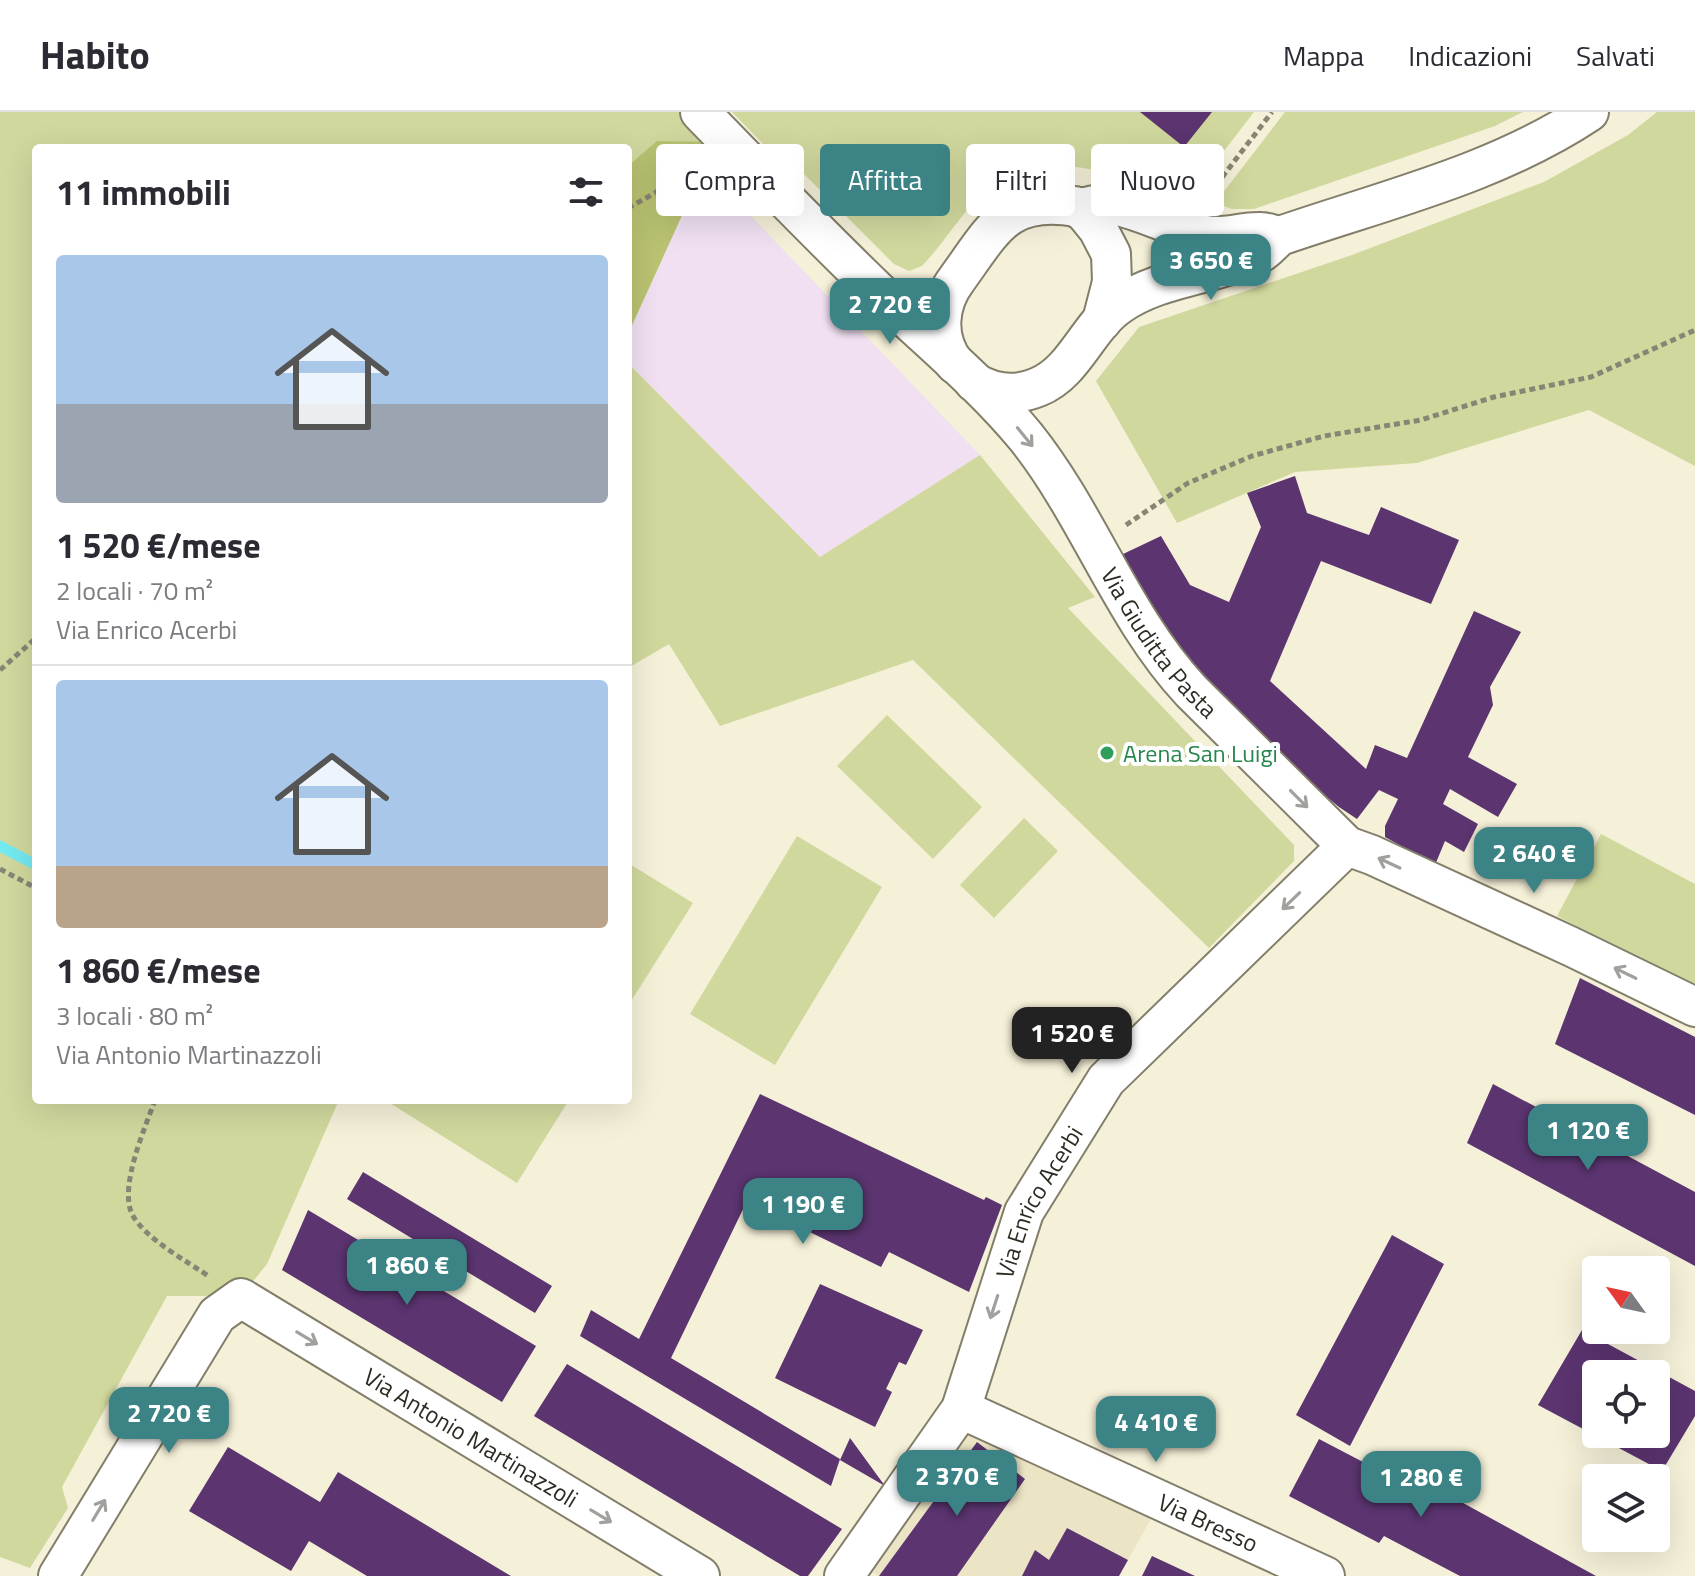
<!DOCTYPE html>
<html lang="it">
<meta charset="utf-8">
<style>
body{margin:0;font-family:"Titillium Web",sans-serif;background:#f7f7f7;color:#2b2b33;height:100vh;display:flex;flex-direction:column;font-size:30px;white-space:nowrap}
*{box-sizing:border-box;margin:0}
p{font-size:26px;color:#7c7c81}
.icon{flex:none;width:44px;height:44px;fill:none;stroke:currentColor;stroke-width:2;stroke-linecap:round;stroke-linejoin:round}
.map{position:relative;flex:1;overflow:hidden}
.details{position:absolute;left:32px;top:32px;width:600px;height:960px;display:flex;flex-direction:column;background:#fff;border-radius:8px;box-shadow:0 8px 32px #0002}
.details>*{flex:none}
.top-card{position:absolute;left:656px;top:32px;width:760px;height:72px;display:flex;gap:16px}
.needle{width:52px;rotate:303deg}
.fabs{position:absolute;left:1582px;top:1144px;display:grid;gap:16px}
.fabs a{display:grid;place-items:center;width:88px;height:88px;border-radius:8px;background:#fff;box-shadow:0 8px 32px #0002;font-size:40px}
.price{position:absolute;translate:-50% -68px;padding:0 18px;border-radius:16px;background:#3b8384;color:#fff;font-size:26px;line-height:52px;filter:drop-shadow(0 2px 4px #0008)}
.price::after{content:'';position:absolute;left:50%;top:48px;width:24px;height:18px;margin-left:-12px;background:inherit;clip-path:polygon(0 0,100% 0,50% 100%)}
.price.current{background:#222;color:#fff}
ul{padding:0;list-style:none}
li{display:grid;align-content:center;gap:16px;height:424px;padding:0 24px}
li+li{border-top:2px solid #e1e1e2}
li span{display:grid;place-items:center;height:248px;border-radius:8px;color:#555}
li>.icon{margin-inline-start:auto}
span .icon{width:144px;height:144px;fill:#fffc;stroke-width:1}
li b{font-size:34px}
h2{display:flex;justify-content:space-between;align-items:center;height:96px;padding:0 24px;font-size:34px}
.tag{padding:0 28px;border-radius:8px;background:#fff;box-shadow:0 8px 32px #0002;font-size:28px;line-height:72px}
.tag.current{background:#3b8384;color:#fff}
header{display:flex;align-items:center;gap:48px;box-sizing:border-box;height:112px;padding:0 40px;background:#fff;border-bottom:2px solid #e1e1e2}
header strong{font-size:38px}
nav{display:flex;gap:44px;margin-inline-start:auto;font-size:28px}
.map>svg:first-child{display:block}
.commercial{fill:#f0e0f2}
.built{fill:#ebe5c6}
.green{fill:#d1d89e}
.forest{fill:#bac371}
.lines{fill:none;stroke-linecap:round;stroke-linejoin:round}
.stream{stroke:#74e9f0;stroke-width:11}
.building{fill:#5b3470;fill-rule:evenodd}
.minor-casing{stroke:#837e69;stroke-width:42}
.path{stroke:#888575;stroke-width:5;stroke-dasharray:6 4;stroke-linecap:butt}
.minor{stroke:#fff;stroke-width:38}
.oneway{stroke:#a0a09c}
.leisure-dot{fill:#2e9e5b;stroke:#fff;stroke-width:3}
.labels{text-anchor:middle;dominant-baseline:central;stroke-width:8;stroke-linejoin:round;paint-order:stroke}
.street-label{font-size:24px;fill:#2d2b22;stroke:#fff}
.leisure-label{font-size:24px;fill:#27864d;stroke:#fff;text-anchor:start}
</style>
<header>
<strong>Habito</strong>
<nav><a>Mappa</a><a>Indicazioni</a><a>Salvati</a></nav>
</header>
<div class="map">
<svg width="1695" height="1464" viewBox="0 0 1695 1464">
<rect width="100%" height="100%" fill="#f5f0d8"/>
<!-- commercial -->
<path class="commercial" d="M 704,55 L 980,343 L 820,445 L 628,251 L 628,222 Z"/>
<!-- built -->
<path class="built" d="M 961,1297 L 1161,1389 L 1119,1464 L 878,1464 L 855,1449 Z"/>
<!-- green -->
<path class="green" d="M 0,0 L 686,0 L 712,30 L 704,55 L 628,222 L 628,36 L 36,36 L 36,988 L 339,988 L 267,1152 L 241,1184 L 167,1184 L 62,1375 L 68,1396 L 30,1456 L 0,1445 Z
M 732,0 L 1254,0 L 1187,87 C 1120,64 1036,26 977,87 C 957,108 942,133 922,154 L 909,159 L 894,152 L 804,62 L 797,67 Z
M 1285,0 L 1523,0 L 1495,14 L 1254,97 L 1232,97 L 1215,91 Z
M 1657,0 L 1695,0 L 1695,354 L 1589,298 L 1417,351 L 1295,360 L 1177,411 L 1096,269 L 1139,215 L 1352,143 L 1544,70 L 1628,23 Z
M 628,251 L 820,445 L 980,343 L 1095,485 L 1068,496 L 1294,733 L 1294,749 L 1209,836 L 913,548 L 720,614 L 669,532 L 628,556 Z
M 887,603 L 982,695 L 933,747 L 837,654 Z
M 1024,706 L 1058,739 L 994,806 L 960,773 Z
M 1601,722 L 1695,772 L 1695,873 L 1557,804 Z
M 797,724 L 882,775 L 775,953 L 690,902 Z
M 628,751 L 693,791 L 628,894 Z
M 385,988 L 569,988 L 517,1071 Z"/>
<!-- forest -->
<path class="forest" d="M 657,29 L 712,30 L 704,55 L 628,222 L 628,54 Z"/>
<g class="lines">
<!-- stream -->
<path class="stream" d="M 0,734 L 36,753"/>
</g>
<!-- building -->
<path class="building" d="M 1140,0 L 1212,0 L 1184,35 Z
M 1295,364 L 1307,401 L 1369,423 L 1381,395 L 1459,428 L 1431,492 L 1321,449 L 1270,569 L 1366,657 L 1375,633 L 1407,646 L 1474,499 L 1521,520 L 1490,575 L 1493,593 L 1468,645 L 1517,672 L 1498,705 L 1450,677 L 1443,692 L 1478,712 L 1464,740 L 1445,729 L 1435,753 L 1385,725 L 1385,714 L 1398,687 L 1379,678 L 1357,707 L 1339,695 L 1291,656 L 1182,549 L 1121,443 L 1161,424 L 1190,473 L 1229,490 L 1261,415 L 1247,381 Z
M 1580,866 L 1695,925 L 1695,1003 L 1555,932 Z
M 1493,972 L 1695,1080 L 1695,1154 L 1467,1031 Z
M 760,982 L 984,1088 L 986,1085 L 1002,1093 L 969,1180 L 889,1140 L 881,1155 L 747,1089 L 671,1246 L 840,1347 L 831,1374 L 580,1224 L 591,1198 L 639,1227 Z
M 363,1060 L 552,1174 L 535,1201 L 347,1087 Z
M 308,1098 L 536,1234 L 502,1290 L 282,1158 Z
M 1392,1123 L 1444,1152 L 1350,1334 L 1296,1303 Z
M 820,1172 L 923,1218 L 906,1253 L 899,1250 L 886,1277 L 892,1280 L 875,1315 L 775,1266 Z
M 1582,1218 L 1695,1279 L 1695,1304 L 1662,1359 L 1538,1293 ZM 1596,1262 L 1656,1262 L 1656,1322 L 1596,1322 Z
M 567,1252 L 842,1417 L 808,1464 L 800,1464 L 534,1304 Z
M 850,1326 L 885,1374 L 840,1348 Z
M 1319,1327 L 1407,1373 L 1414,1364 L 1596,1464 L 1460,1464 L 1384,1424 L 1379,1431 L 1289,1384 Z
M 977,1330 L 1025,1367 L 957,1464 L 879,1464 Z
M 228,1335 L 320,1390 L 338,1360 L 511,1464 L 367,1464 L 309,1429 L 291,1459 L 189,1399 Z
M 1067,1416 L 1128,1448 L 1119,1464 L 1022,1464 L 1035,1438 L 1049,1448 Z
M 1152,1444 L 1195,1464 L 1142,1464 Z"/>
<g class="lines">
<defs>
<g id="minor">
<path id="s1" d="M 700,0 C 762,64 824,128 888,189 C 934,233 985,275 1026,325 C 1089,404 1122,505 1191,579 L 1347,734 L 1372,743 L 1572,835 L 1695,895"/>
<path d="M 1075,94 L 1085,101 L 1098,117 L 1111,142 L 1112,170 L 1102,209"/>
<path d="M 955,252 C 935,226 938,192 957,167 C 994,116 1007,83 1077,95 C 1088,97 1097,90 1107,92 C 1137,95 1170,115 1201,122 C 1226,128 1240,119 1261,120 C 1267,120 1273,123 1279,124"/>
<path d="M 974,270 C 994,282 1017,284 1038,275 C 1075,260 1087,215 1119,193 C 1158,165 1215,163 1257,143 C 1266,139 1272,130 1280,124 C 1384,88 1496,62 1589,0"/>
<path id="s2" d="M 961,1297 L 1325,1464"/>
<path id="s3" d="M 58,1464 L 217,1203 L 241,1186 L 700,1464"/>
<path id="s4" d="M 844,1464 L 961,1297 L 1024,1100 L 1106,968 L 1347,734"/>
</g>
</defs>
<!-- minor casing -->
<use href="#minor" class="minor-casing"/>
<!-- path -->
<path class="path" d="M 1210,81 L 1272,0
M 628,96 L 655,81 L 693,46
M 1126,413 L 1188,371 L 1252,344 L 1324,324 L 1421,308 L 1494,285 L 1591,265 L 1695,218
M 0,558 L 36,526
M 0,757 L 36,776
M 155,988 C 145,1016 119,1074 132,1102 C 144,1126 188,1150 210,1165"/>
<!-- minor -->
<use href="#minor" class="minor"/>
</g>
<!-- one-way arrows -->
<defs><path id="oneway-shaft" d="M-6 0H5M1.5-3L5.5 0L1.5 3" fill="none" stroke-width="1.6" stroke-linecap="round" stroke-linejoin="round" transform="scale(2)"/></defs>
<g class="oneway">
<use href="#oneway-shaft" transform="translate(1025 325) rotate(51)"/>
<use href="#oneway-shaft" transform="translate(1299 687) rotate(45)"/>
<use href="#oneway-shaft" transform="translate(1389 751) rotate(-155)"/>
<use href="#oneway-shaft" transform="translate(1291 789) rotate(136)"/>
<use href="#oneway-shaft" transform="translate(1625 861) rotate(-154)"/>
<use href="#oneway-shaft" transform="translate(994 1195) rotate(108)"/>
<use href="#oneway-shaft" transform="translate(307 1226) rotate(31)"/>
<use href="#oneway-shaft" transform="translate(99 1398) rotate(-59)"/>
<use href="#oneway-shaft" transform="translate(601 1404) rotate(31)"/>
</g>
<!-- markers -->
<circle class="leisure-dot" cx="1107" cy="641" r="8"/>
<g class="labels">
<!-- street labels -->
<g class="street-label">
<text stroke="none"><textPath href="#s1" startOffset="706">Via Giuditta Pasta</textPath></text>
<text stroke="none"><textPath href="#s4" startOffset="426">Via Enrico Acerbi</textPath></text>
<text stroke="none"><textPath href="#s3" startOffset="604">Via Antonio Martinazzoli</textPath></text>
<text stroke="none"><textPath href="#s2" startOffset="272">Via Bresso</textPath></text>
</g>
<!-- leisure labels -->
<g class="leisure-label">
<text x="1123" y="641">Arena San Luigi</text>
</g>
</g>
</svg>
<div class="fabs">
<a><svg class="needle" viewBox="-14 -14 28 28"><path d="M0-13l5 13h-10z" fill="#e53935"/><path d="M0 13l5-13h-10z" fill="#7c7c81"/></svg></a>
<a><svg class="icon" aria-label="locate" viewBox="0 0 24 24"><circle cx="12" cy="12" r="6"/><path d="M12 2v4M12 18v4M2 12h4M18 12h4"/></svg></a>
<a><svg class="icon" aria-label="layers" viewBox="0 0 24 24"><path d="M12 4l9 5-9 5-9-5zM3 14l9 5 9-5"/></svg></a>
</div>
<b class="price" style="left:1211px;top:190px">3 650 €</b>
<b class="price" style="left:890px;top:234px">2 720 €</b>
<b class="price" style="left:1534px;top:783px">2 640 €</b>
<b class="price current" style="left:1072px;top:963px">1 520 €</b>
<b class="price" style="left:1588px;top:1060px">1 120 €</b>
<b class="price" style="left:803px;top:1134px">1 190 €</b>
<b class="price" style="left:407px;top:1195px">1 860 €</b>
<b class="price" style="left:169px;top:1343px">2 720 €</b>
<b class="price" style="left:1156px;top:1352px">4 410 €</b>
<b class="price" style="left:957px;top:1406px">2 370 €</b>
<b class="price" style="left:1421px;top:1407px">1 280 €</b>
<div class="top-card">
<a class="tag">Compra</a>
<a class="tag current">Affitta</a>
<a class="tag">Filtri</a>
<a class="tag">Nuovo</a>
</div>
<section class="details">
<h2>11 immobili<svg class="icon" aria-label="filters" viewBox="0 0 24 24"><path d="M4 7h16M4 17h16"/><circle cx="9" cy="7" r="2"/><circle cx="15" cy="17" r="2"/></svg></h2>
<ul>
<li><span style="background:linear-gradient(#a9c7e8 60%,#9aa5b1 0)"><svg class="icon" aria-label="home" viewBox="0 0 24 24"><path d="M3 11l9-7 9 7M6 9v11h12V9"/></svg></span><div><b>1 520 €/mese</b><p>2 locali · 70 m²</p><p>Via Enrico Acerbi</p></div></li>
<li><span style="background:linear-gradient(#a9c7e8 75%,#b9a48a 0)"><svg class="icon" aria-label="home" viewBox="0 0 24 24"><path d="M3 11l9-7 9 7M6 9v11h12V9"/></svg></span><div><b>1 860 €/mese</b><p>3 locali · 80 m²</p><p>Via Antonio Martinazzoli</p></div></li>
</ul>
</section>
</div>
